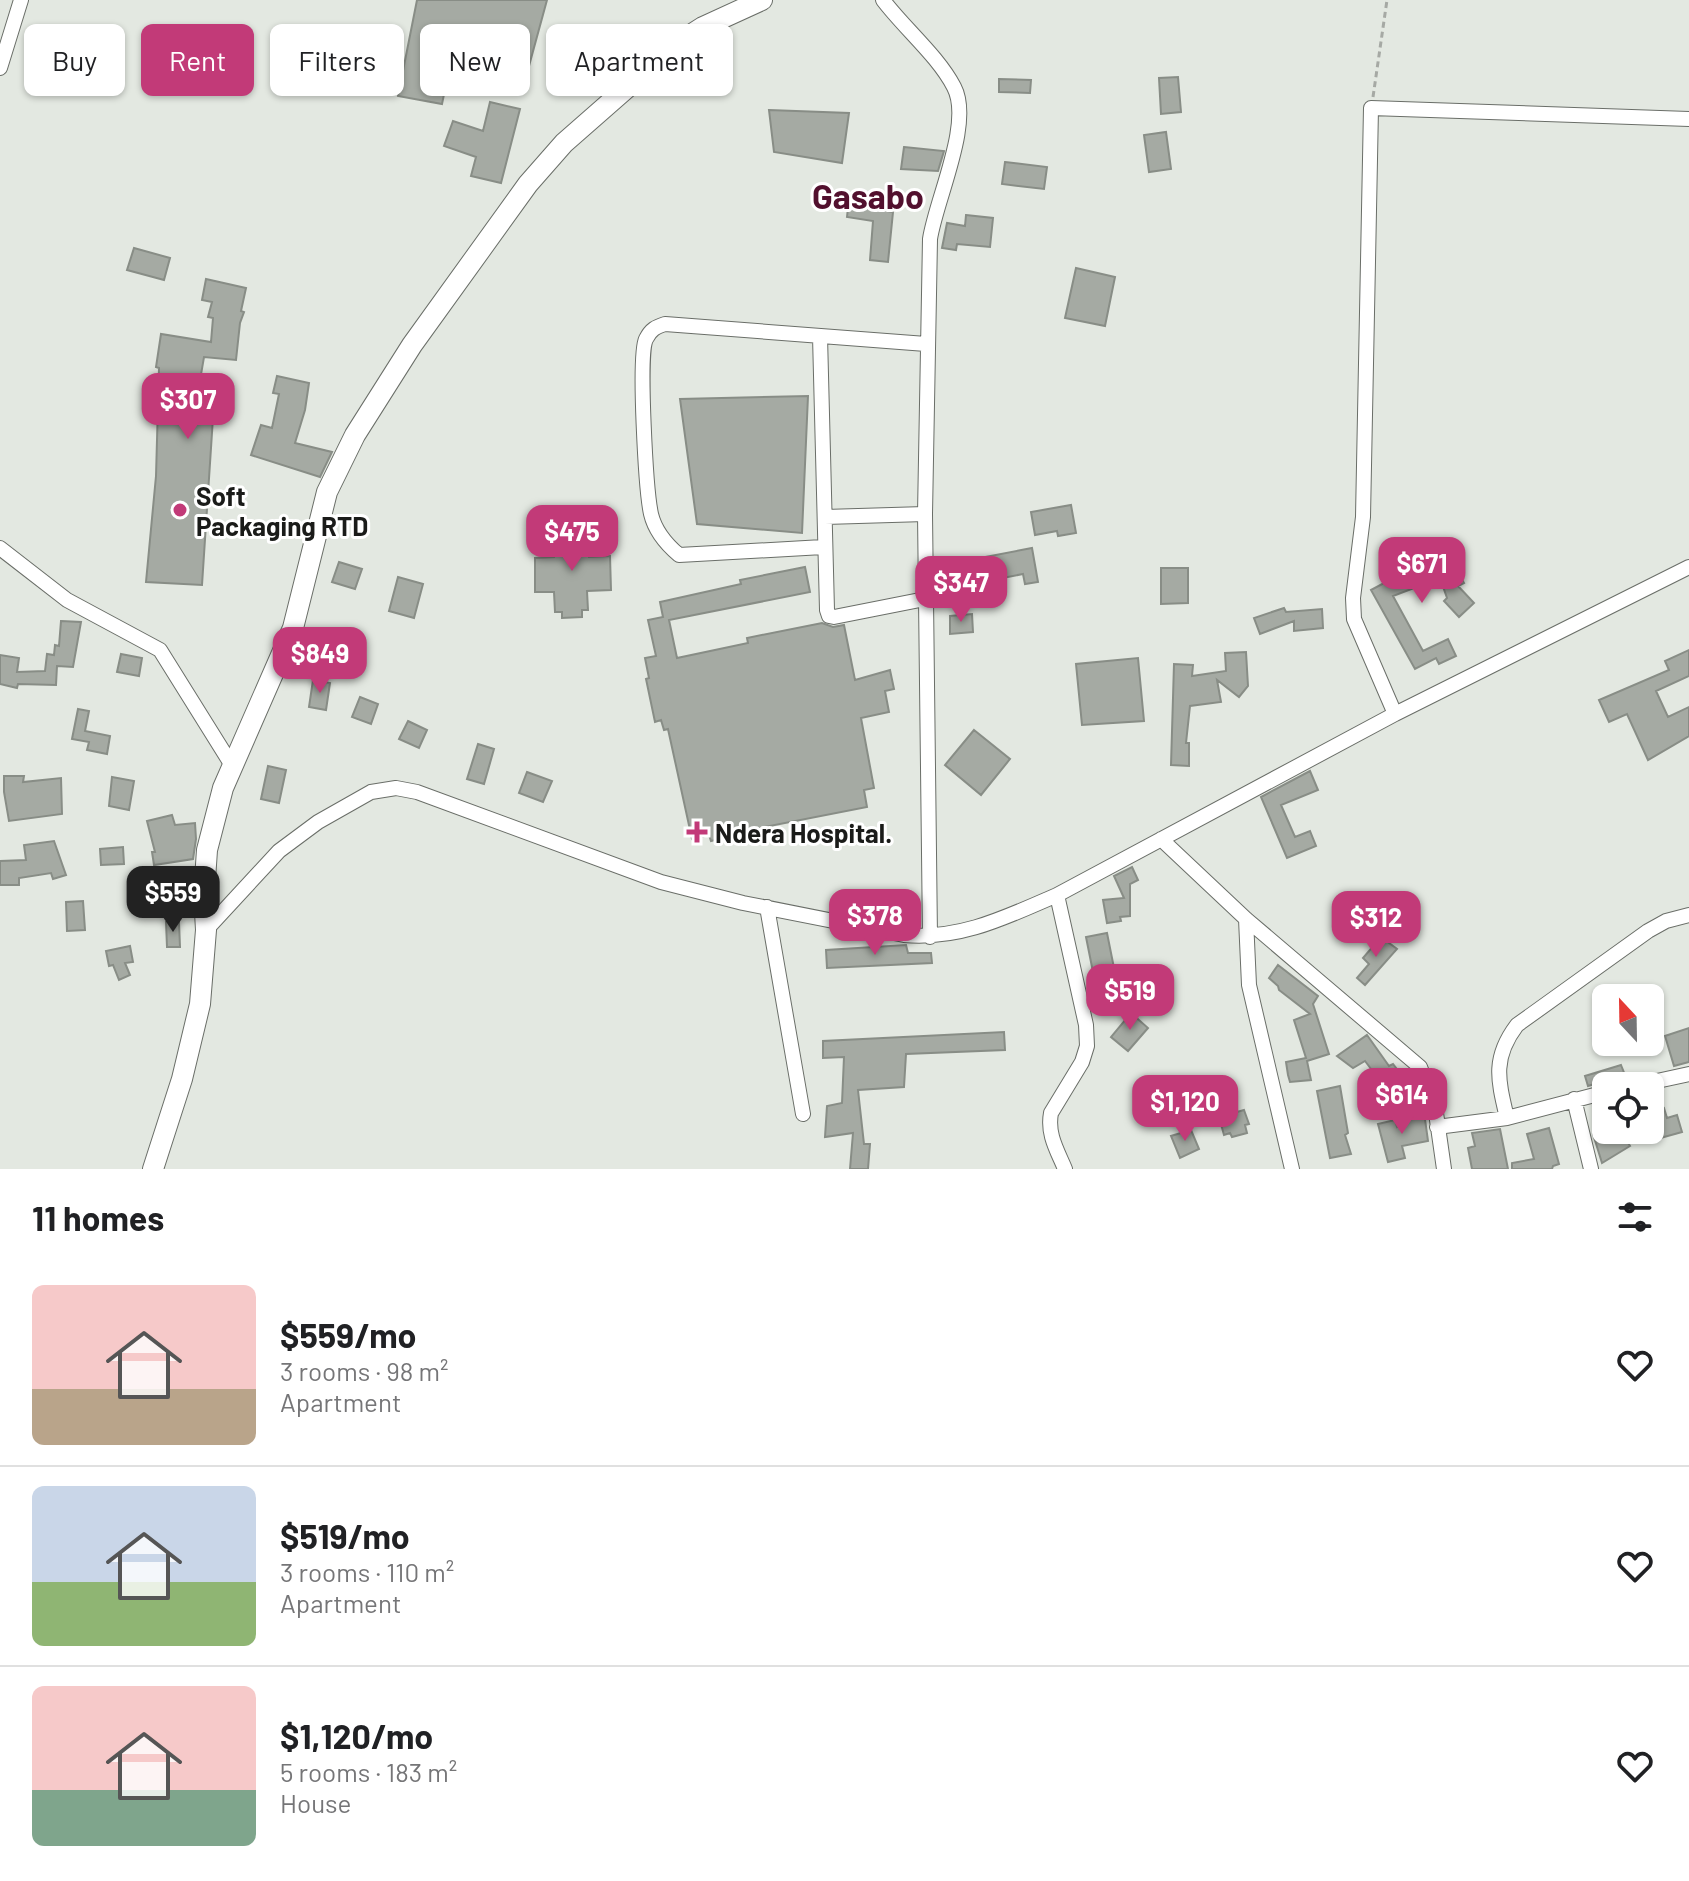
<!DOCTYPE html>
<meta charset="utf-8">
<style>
body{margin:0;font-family:Barlow,sans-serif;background:#f2f2f2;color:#202124;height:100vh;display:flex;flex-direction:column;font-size:30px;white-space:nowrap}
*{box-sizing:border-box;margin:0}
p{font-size:26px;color:#757577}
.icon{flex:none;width:44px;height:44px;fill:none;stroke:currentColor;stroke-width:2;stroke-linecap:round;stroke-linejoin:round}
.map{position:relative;height:1169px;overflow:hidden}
.sheet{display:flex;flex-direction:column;background:#fff;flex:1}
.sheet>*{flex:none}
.banner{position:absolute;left:24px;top:24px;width:800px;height:72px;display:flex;gap:16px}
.needle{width:52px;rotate:338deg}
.controls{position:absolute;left:1592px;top:984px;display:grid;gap:16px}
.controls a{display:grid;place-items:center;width:72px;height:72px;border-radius:12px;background:#fff;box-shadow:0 2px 6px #0004;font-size:40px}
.price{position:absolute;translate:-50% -68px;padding:0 18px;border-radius:16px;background:#c23a78;color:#fff;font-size:26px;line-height:52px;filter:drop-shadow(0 2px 4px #0008)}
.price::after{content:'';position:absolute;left:50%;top:48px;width:24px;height:18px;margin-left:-12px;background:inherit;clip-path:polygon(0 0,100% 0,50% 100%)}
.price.current{background:#222;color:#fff}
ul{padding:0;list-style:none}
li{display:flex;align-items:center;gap:24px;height:200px;padding:0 32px}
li+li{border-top:2px solid #e0e0e0}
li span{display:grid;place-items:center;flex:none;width:224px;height:160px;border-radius:12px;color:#555}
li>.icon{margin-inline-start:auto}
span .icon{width:96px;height:96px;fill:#fffc;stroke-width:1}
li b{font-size:34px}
h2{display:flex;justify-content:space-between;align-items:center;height:96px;padding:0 32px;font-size:34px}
.tag{padding:0 28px;border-radius:12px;background:#fff;box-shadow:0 2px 6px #0004;font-size:28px;line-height:72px}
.tag.current{background:#c23a78;color:#fff}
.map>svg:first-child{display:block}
.building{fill:#a5aaa3;stroke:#888d86;stroke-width:2}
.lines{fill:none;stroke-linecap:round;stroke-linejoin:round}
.minor-casing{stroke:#6a6e68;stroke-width:16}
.secondary-casing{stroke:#6a6e68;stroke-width:22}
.path{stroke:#a6a9a4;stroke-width:3;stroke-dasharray:6 4;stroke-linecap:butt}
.minor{stroke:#fff;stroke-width:14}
.secondary{stroke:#fff;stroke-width:20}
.poi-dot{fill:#c23a78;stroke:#fff;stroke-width:3}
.labels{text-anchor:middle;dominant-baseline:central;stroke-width:6;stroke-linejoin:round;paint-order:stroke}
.poi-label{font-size:26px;font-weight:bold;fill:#1a1b19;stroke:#fff;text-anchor:start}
.district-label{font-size:34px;font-weight:bold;fill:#52102e;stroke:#fff}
</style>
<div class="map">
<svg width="1689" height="1169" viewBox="0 0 1689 1169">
<rect width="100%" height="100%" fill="#e3e8e1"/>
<!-- building -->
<path class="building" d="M 417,0 L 547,0 L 529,66 L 513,61 L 516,49 L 456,36 L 442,104 L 398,96 Z
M 1178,77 L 1181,112 L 1161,114 L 1159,78 Z
M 999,79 L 1031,80 L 1030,93 L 999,92 Z
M 490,102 L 520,109 L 501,183 L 471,176 L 476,157 L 444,146 L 453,121 L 483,131 Z
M 769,110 L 849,113 L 842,163 L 774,152 Z
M 1166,132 L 1171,169 L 1149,172 L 1144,135 Z
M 904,147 L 944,151 L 938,171 L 901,169 Z
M 1005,162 L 1047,167 L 1044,189 L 1002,184 Z
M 858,206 L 893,212 L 888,262 L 870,260 L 873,221 L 847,217 L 848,208 L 858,208 Z
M 966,215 L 993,218 L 990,247 L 957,244 L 956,250 L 942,248 L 947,223 L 965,226 Z
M 134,248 L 170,258 L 164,280 L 127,270 Z
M 1076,268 L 1115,277 L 1105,326 L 1065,318 Z
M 206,279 L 246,288 L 241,311 L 244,312 L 240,323 L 236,360 L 204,357 L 199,386 L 215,387 L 202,585 L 146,582 L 156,476 L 159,368 L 156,367 L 161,334 L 211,342 L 213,318 L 208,317 L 212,302 L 202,300 Z
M 277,376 L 309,383 L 305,410 L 295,443 L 332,452 L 320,477 L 251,455 L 261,425 L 272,428 L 279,394 L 273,393 Z
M 808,396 L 802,533 L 697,524 L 680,399 Z
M 1071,505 L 1076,533 L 1058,536 L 1057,531 L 1035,535 L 1031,512 Z
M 588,531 L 589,557 L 610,556 L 611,590 L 587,591 L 588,610 L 582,610 L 582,617 L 562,618 L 562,612 L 555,612 L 554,592 L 535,592 L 535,558 L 554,557 L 553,533 Z
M 1032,548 L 1038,582 L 1025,584 L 1023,574 L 947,589 L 943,565 Z
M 1448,554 L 1464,583 L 1458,586 L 1474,603 L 1459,617 L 1444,601 L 1447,598 L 1440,578 L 1393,596 L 1423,651 L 1448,639 L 1456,656 L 1439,664 L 1436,658 L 1415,669 L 1371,590 L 1388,581 L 1386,576 Z
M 339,562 L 362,569 L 355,589 L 332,582 Z
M 805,567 L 810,592 L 669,620 L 677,658 L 748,643 L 747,638 L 822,623 L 833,627 L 844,625 L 855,680 L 890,670 L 894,689 L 885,691 L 889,712 L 861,718 L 874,788 L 864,790 L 867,807 L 759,828 L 758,833 L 745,836 L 744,833 L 711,841 L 709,835 L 692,839 L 668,729 L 664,730 L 661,720 L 655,722 L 646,679 L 649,678 L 645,658 L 656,656 L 648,620 L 663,617 L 660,602 L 741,584 L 740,580 Z
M 1161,568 L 1188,568 L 1188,603 L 1161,604 Z
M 398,577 L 423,584 L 414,618 L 389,611 Z
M 1284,608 L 1286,612 L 1322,609 L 1323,628 L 1294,631 L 1294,621 L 1260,634 L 1254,618 Z
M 972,614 L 973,632 L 950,634 L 950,616 Z
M 61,621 L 81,622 L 73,667 L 57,666 L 56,685 L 18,684 L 17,688 L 0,684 L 0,655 L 19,658 L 17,672 L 45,671 L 47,654 L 54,655 L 55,645 L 59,646 Z
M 324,635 L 345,643 L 338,661 L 317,653 Z
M 1689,650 L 1689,676 L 1656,691 L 1668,717 L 1689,707 L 1689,736 L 1648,760 L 1627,714 L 1609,722 L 1599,700 L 1669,670 L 1665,661 Z
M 1246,652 L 1248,686 L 1239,697 L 1217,680 L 1221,702 L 1190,706 L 1186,743 L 1189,743 L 1189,766 L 1171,765 L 1174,664 L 1193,665 L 1192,676 L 1226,671 L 1225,653 Z
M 121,654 L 142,658 L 139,676 L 117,672 Z
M 1138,658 L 1144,721 L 1082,725 L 1076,664 Z
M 313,680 L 330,683 L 326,710 L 309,707 Z
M 360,697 L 378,704 L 371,724 L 352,717 Z
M 78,709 L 89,711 L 85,731 L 110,736 L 107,754 L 87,750 L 89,742 L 72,739 Z
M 408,721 L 427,730 L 419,748 L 399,739 Z
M 974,730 L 1010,759 L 981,795 L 945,765 Z
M 478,744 L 494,749 L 484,784 L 467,779 Z
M 268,766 L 286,770 L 279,803 L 261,799 Z
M 1310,771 L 1318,790 L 1281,805 L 1295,837 L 1310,831 L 1316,846 L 1287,858 L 1261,797 Z
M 527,772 L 552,781 L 543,802 L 519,793 Z
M 4,776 L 24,776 L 23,782 L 61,778 L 62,814 L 9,821 L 4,792 Z
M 112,777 L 134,781 L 129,810 L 109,806 Z
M 172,815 L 175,825 L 195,823 L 196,839 L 193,859 L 154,865 L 152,852 L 155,852 L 147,821 Z
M 54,841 L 66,875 L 53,879 L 51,873 L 19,878 L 19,885 L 0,885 L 0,861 L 26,860 L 24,845 Z
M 123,847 L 124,864 L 101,865 L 100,849 Z
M 1132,867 L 1138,880 L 1130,884 L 1130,916 L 1120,917 L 1121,921 L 1107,923 L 1103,900 L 1124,898 L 1114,876 Z
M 83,901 L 85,930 L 67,931 L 66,902 Z
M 166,922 L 179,922 L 180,947 L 167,947 Z
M 1107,933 L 1115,973 L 1094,977 L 1086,937 Z
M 1381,937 L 1397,949 L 1365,985 L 1357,978 L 1369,964 L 1363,958 Z
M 906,945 L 908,953 L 931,953 L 932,963 L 827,968 L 826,950 Z
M 130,946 L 133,962 L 125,963 L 130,975 L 119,980 L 113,965 L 109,966 L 106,951 Z
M 1278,965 L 1318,996 L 1313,1004 L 1329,1054 L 1307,1061 L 1311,1080 L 1290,1082 L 1288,1075 L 1286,1062 L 1306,1058 L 1294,1020 L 1310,1014 L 1279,990 L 1278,986 L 1269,978 Z
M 1131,1013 L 1148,1028 L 1128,1051 L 1111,1037 Z
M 1689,1028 L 1689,1062 L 1674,1066 L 1665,1036 Z
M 1004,1032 L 1005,1050 L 906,1054 L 904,1087 L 858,1090 L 864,1144 L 870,1144 L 868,1169 L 850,1169 L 853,1133 L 825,1137 L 827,1106 L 842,1103 L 844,1057 L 823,1058 L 823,1041 Z
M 1367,1035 L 1389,1066 L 1393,1064 L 1410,1086 L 1393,1098 L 1365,1061 L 1353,1068 L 1337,1056 Z
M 1621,1065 L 1625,1075 L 1588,1086 L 1585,1076 Z
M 1158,1083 L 1166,1098 L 1146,1109 L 1137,1094 Z
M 1340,1086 L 1348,1133 L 1345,1135 L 1351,1154 L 1330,1158 L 1317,1091 Z
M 1664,1108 L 1667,1118 L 1677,1115 L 1682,1132 L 1650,1141 L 1650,1112 Z
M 1244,1110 L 1249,1124 L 1245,1125 L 1247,1133 L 1232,1137 L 1230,1133 L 1224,1135 L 1219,1117 Z
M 1424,1112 L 1428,1141 L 1402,1146 L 1405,1158 L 1388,1162 L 1378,1124 L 1395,1120 L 1397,1127 Z
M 1606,1126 L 1606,1130 L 1620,1130 L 1630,1146 L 1602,1163 L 1593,1134 Z
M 1549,1128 L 1559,1164 L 1553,1166 L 1552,1169 L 1512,1169 L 1512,1163 L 1534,1159 L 1527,1134 Z
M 1500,1129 L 1508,1169 L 1472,1169 L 1468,1148 L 1475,1146 L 1472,1133 Z
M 1191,1130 L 1199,1149 L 1180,1158 L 1171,1136 Z"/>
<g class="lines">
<defs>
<path id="minor" d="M 883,0 C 904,28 938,56 954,87 C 973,123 936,199 930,239 L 925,514 L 930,937
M 0,68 L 21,0
M 820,336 L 827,610 L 829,616 L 834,617 L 925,599
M 825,517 L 925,514
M 823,547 L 679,555 C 666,544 655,531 651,514 C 646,491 638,355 646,339 C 651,329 656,327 665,324 L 926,344
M 0,548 L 67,600 L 160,650 L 233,767
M 1395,714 L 1354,619 L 1353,598 L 1363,517 L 1371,108 L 1689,119
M 1161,839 L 1246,919 L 1420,1067 L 1435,1106 L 1444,1169
M 1057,895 L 1086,1025 L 1087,1046 L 1082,1062 L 1051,1113 C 1047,1134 1057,1150 1065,1169
M 767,907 L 803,1114
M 1246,919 L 1249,985 L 1292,1169
M 206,930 L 279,851 L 318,822 L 371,792 L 396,788 L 417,792 L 661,882 L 743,903 L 904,935 C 961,940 1006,917 1057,895 L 1395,714 L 1689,567
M 1634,1086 L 1689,1074
M 1574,1099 L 1591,1169
M 1507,1118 C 1498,1080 1492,1058 1517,1025 L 1648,931 L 1666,921 L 1689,915
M 1437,1127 L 1507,1118 L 1606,1092"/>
<path id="secondary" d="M 153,1169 L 182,1079 L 200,1004 L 206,930 L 204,894 L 207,850 L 223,788 L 293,628 L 327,492 L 355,435 L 412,345 L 528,184 L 564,143 L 678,43 L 703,27 L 762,0"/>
</defs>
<!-- minor casing -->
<use href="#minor" class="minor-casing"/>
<!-- secondary casing -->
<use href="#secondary" class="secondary-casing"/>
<!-- path -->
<path class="path" d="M 1373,97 L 1387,0"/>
<!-- minor -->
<use href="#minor" class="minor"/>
<!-- secondary -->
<use href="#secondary" class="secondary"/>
</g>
<!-- markers -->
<g class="poi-dot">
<circle cx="180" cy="510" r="8"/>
<path d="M693 820h8v8h8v8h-8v8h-8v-8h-8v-8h8z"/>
</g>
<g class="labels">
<!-- poi labels -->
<g class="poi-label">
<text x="196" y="495">Soft<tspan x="196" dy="30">Packaging RTD</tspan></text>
<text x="715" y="832">Ndera Hospital.</text>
</g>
<!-- district labels -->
<g class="district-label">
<text x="868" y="195">Gasabo</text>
</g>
</g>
</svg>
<div class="controls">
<a><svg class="needle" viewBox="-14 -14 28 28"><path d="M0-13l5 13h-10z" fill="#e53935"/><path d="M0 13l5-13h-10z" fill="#757577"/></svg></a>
<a><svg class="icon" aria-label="locate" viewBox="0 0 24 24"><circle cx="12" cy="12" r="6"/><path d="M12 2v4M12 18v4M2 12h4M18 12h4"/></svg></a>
</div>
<b class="price" style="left:188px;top:441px">$307</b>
<b class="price" style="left:572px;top:573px">$475</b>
<b class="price" style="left:1422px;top:605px">$671</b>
<b class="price" style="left:961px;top:624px">$347</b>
<b class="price" style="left:320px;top:695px">$849</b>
<b class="price current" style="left:173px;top:934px">$559</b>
<b class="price" style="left:875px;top:957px">$378</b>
<b class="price" style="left:1376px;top:959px">$312</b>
<b class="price" style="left:1130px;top:1032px">$519</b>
<b class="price" style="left:1402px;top:1136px">$614</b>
<b class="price" style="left:1185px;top:1143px">$1,120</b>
<div class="banner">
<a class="tag">Buy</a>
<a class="tag current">Rent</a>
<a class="tag">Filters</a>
<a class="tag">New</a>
<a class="tag">Apartment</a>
</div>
</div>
<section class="sheet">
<h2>11 homes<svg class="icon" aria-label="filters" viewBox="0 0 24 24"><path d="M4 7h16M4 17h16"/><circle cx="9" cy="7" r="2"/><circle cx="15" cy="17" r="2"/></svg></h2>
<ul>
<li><span style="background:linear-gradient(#f6c9c9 65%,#b9a48a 0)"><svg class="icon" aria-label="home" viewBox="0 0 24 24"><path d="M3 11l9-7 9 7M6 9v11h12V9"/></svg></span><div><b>$559/mo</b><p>3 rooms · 98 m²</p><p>Apartment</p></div><svg class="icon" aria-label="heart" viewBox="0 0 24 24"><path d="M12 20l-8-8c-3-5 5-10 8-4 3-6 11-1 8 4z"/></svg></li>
<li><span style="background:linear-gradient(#c9d6e8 60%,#8fb573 0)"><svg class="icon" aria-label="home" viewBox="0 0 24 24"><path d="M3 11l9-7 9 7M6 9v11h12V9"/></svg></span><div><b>$519/mo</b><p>3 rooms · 110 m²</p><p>Apartment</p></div><svg class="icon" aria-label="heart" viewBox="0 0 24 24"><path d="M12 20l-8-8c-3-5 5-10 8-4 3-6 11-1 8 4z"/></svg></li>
<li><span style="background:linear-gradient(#f6c9c9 65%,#7fa58c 0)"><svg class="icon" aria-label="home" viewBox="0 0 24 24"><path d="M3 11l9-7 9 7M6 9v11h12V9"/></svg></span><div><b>$1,120/mo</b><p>5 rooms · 183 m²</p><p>House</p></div><svg class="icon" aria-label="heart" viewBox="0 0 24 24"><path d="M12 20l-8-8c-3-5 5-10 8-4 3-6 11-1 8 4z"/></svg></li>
</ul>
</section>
